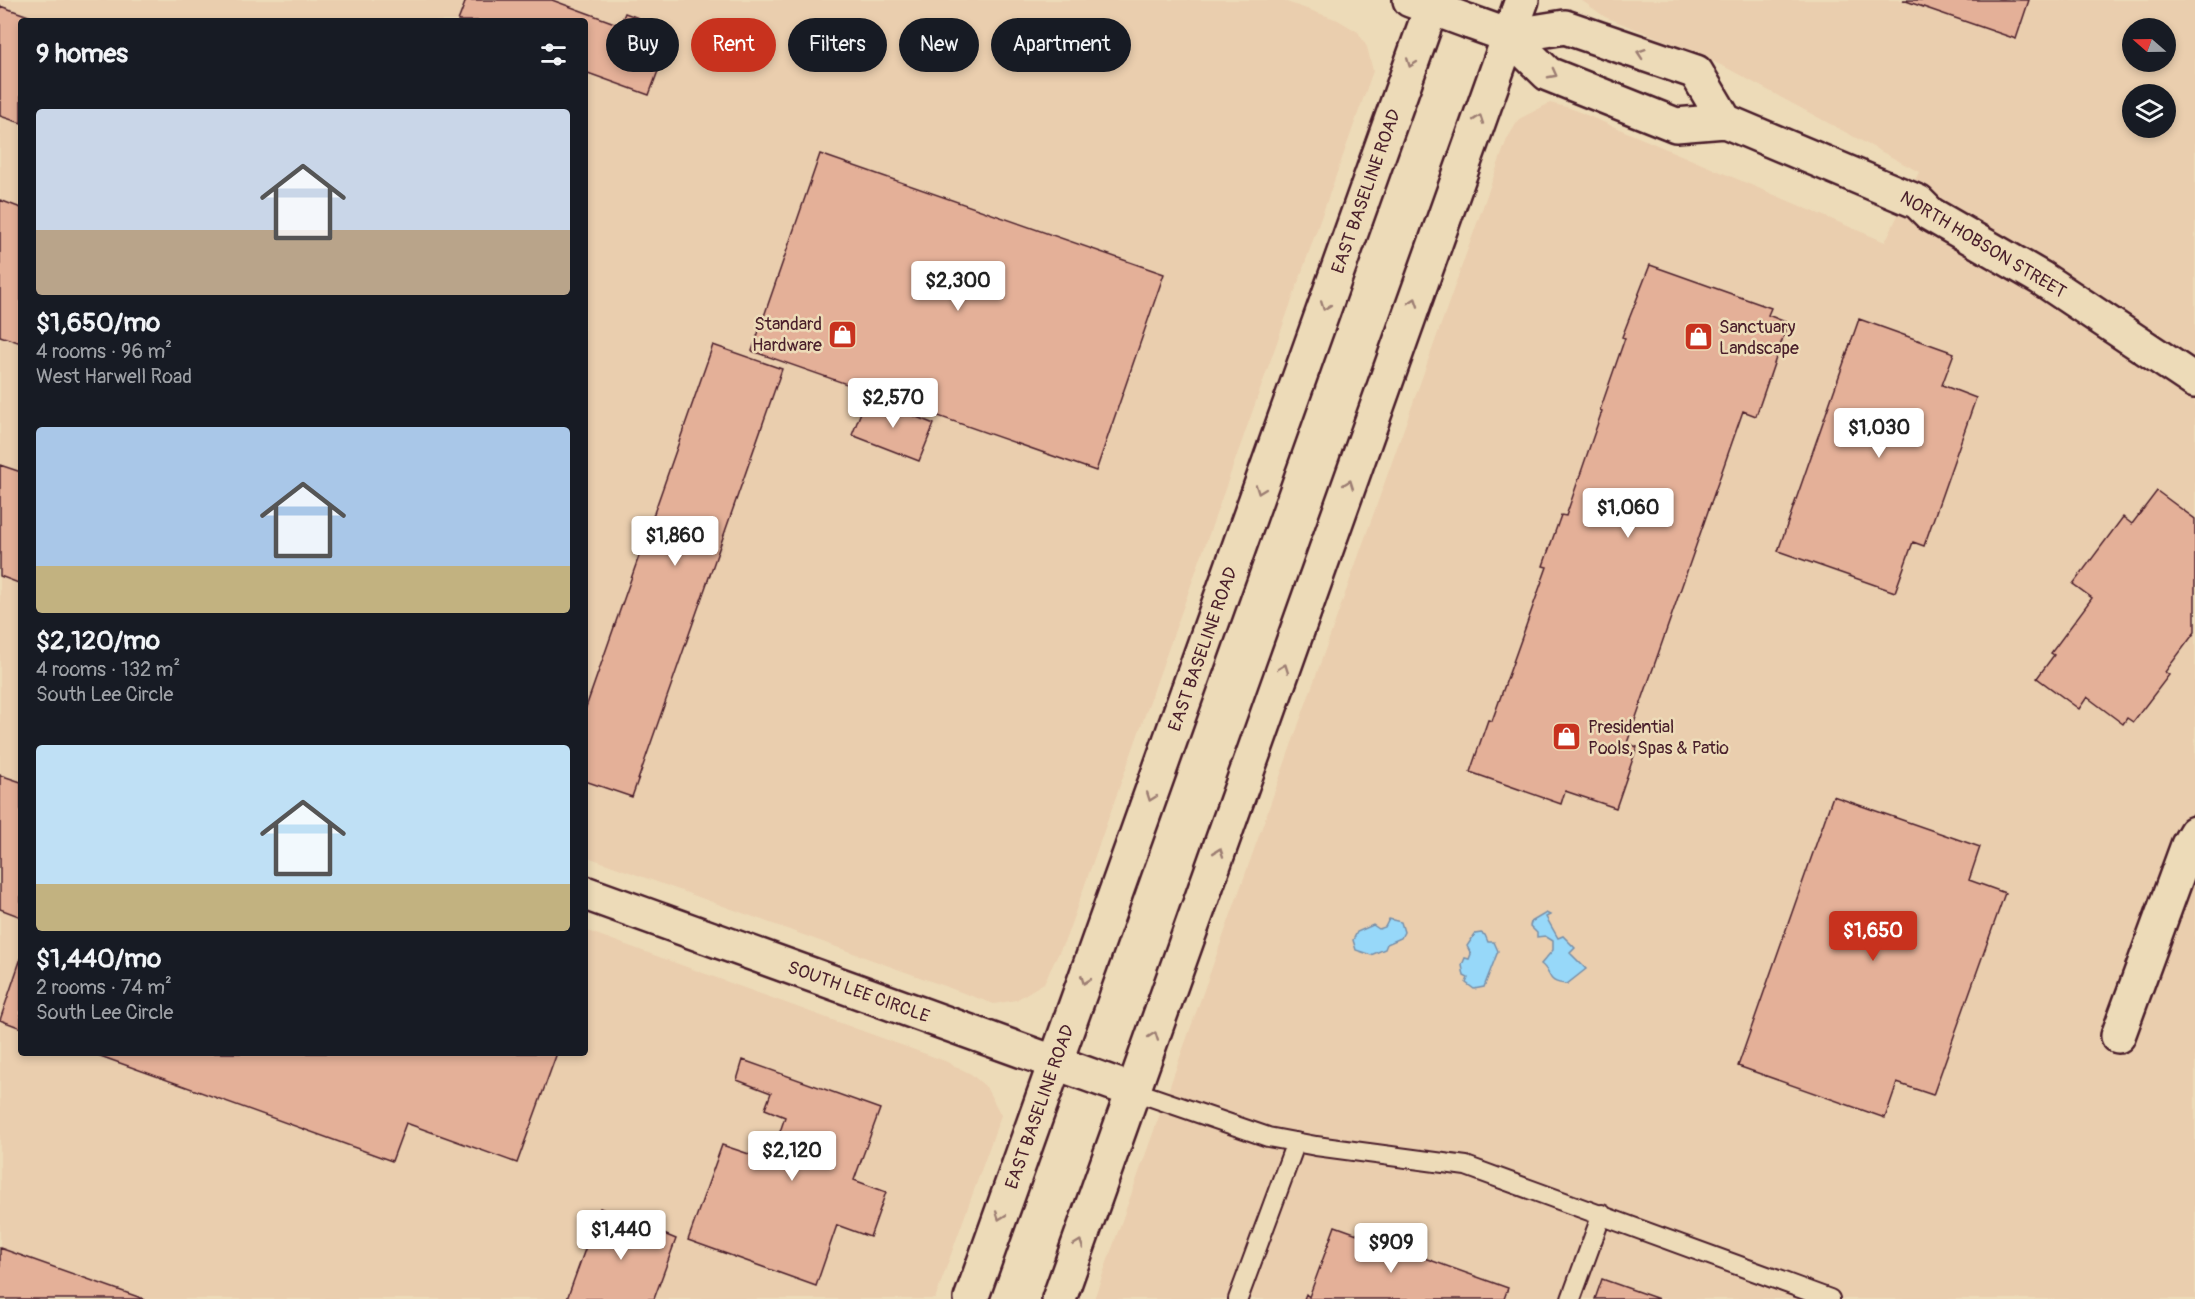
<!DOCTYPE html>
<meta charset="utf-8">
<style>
body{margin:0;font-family:Pangolin,sans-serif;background:#20242c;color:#f1f3f6;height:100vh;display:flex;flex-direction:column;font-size:22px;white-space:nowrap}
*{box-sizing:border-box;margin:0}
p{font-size:20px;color:#9ea1a6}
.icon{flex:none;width:33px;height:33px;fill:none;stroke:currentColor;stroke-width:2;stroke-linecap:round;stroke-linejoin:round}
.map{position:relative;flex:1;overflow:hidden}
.panel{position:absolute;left:18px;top:18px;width:570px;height:1038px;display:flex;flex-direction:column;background:#171b24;border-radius:6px;box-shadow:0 3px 9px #0003}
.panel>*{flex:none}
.hud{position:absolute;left:606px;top:18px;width:570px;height:54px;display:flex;gap:12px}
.needle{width:39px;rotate:290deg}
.controls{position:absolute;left:2122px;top:18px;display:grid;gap:12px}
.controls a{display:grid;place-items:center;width:54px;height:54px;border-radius:50%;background:#171b24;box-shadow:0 3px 9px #0003;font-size:30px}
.price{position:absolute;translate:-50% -51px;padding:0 14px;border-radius:6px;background:#fff;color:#222;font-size:20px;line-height:39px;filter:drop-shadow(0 2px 3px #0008)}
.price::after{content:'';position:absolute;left:50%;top:36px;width:18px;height:14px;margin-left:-9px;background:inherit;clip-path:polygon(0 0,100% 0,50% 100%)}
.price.current{background:#c8321e;color:#fff}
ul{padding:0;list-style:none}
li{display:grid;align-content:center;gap:12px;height:318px;padding:0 18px}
li span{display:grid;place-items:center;height:186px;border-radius:6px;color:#555}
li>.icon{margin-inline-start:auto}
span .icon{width:108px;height:108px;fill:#fffc;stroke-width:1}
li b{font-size:26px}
h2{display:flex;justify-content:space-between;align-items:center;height:72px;padding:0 18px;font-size:26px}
.pill{padding:0 21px;border-radius:27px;background:#171b24;box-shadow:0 3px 9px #0003;font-size:21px;line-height:54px}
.pill.current{background:#c8321e;color:#fff}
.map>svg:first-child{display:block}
.built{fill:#eaceae;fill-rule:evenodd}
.water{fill:#97d8f9;stroke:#788ea7;stroke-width:1.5}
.building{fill:#e4b098;stroke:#4a1f2b;stroke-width:1.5}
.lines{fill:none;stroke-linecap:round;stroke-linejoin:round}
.service-casing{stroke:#4a1f2b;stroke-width:22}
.minor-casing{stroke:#4a1f2b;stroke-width:38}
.tertiary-casing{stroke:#4a1f2b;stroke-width:38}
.primary-casing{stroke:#4a1f2b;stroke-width:38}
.service{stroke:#eddbb8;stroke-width:18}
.minor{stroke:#eddbb8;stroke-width:33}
.tertiary{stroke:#eddbb8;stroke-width:33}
.primary{stroke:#eddbb8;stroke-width:33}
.oneway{stroke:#9c7d72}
.labels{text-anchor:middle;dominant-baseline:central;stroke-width:5;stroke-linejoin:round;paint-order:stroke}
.street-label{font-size:18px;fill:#4a1f2b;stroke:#eddbb8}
.poi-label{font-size:18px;fill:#4a1f2b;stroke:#eddbb8;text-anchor:start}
</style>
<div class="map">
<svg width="2195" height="1299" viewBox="0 0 2195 1299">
<rect width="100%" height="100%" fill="#eddbb8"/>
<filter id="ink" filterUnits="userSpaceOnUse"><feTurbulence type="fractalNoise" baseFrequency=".0167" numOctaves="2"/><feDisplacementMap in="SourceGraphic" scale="12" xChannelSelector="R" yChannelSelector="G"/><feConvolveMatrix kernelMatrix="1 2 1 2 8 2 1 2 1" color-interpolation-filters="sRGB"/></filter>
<g filter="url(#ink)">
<!-- built -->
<path class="built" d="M 0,0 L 1281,0 L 1338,20 L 1358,32 L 1367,47 L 1373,71 L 1066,938 L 1044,983 L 1016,1000 L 994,1004 L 585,856 L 585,21 L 21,21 L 21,1053 L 585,1053 L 585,930 L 945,1061 L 971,1074 L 986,1087 L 1001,1115 L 935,1299 L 0,1299 Z
M 1581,0 L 2195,0 L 2195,1299 L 1094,1299 L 1507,139 L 1519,119 L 1550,103 L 1570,108 L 1885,242 L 1919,172 L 1725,67 L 1684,48 L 1605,17 ZM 2133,28 L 2166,28 L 2166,62 L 2133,62 ZM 2133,94 L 2166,94 L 2166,128 L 2133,128 Z"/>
<!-- water -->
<path class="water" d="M 1546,913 L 1550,915 L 1546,917 L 1558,938 L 1563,936 L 1575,948 L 1570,953 L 1586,969 L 1567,984 C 1545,983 1553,973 1541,964 L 1553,950 L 1553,941 L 1545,936 L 1537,937 L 1537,933 L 1530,926 L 1531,922 Z
M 1389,919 L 1401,922 L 1404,932 L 1401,938 L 1387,944 L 1385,949 L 1371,955 L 1356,950 L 1353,940 L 1357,932 L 1373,925 L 1379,929 L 1385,927 Z
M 1481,933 L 1485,935 L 1488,942 L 1494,942 L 1498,951 L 1484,987 L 1474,989 L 1466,983 L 1468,978 L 1464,976 L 1462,965 L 1465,958 L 1469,959 L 1471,954 L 1467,946 L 1475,934 Z"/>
<!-- building -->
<path class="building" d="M 466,0 L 552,0 L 620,25 L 625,13 L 673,31 L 649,95 L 585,72 L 585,21 L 458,21 Z
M 1903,0 L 2029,0 L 2016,39 Z
M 0,6 L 43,21 L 21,21 L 21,123 L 0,116 Z
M 820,154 L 1164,274 L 1096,471 L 752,351 Z
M 0,200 L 21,208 L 21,343 L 0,336 Z
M 1650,265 L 1771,308 L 1768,315 L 1788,323 L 1756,416 L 1743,411 L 1627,743 L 1637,747 L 1616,808 L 1565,791 L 1561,804 L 1470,772 L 1488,720 L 1492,721 L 1547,567 L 1543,566 L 1561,515 L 1566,516 L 1602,411 L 1600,410 L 1625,338 L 1622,337 Z
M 1859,319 L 1954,353 L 1942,385 L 1976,398 L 1924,546 L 1913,542 L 1895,592 L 1778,551 Z
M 713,345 L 782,369 L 632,797 L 585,781 L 585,710 Z
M 867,397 L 934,424 L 919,461 L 852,435 Z
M 0,465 L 21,472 L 21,584 L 0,576 Z
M 2157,491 L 2195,519 L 2195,632 L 2165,672 L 2169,675 L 2133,722 L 2127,718 L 2123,724 L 2087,697 L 2079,709 L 2037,678 L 2054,655 L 2051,653 L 2092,598 L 2073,584 L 2123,517 L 2132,524 Z
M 0,775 L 21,782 L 21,917 L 0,909 Z
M 1833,796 L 1980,847 L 1969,880 L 2005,893 L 1933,1095 L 1897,1083 L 1885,1118 L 1738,1066 Z
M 21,958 L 21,1028 L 0,1020 Z
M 92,1053 L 557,1053 L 517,1163 L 406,1123 L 392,1161 Z
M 743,1060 L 880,1109 L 854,1180 L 886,1192 L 870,1237 L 837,1225 L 816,1286 L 688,1240 L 722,1145 L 770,1161 L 785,1117 L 765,1109 L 771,1093 L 737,1080 Z
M 600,1208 L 676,1239 L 654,1299 L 567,1299 Z
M 1335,1226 L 1508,1288 L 1504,1299 L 1304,1299 L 1306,1294 L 1309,1297 Z
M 0,1248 L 144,1299 L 0,1299 Z
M 1602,1279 L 1659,1299 L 1595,1299 Z"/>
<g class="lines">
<defs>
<path id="service" d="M 1134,1091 L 1268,1137 L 1316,1146 L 1466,1166 L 1830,1299
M 1238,1299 L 1296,1142
M 1571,1299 L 1602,1214"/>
<g id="minor">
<path d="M 1410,0 L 1470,22"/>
<path id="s1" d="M 585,893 L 1134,1091"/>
<path d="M 2118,1036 L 2188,845 L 2195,833"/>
</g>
<path id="tertiary" d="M 1470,22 L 1509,36 L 1548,74 L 1676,125 L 1725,121 L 1918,202 L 1930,214 L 2041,278 L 2195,381
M 1509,36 L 1565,27 L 1696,72 L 1725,121"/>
<g id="primary">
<path id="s2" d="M 971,1299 L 1434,0"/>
<path d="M 1059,1299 L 1522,0"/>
</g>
</defs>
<!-- service casing -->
<use href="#service" class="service-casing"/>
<!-- minor casing -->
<use href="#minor" class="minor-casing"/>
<!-- tertiary casing -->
<use href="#tertiary" class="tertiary-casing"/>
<!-- primary casing -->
<use href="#primary" class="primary-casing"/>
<!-- service -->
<use href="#service" class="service"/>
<!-- minor -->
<use href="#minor" class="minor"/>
<!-- tertiary -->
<use href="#tertiary" class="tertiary"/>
<!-- primary -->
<use href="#primary" class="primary"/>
</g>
<!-- one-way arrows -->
<defs><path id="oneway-chevron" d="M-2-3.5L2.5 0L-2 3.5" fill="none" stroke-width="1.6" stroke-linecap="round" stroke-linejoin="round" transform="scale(1.5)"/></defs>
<g class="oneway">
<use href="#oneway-chevron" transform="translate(1641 53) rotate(-161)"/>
<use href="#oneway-chevron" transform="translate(1411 63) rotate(110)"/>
<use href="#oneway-chevron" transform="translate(1553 74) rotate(28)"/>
<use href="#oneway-chevron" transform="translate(1479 119) rotate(-71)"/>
<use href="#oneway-chevron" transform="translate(1414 302) rotate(-71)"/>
<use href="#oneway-chevron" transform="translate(1325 306) rotate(110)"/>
<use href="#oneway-chevron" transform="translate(1349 484) rotate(-70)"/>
<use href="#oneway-chevron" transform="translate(1260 490) rotate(110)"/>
<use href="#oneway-chevron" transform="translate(1284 668) rotate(-70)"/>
<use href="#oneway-chevron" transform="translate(1151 797) rotate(110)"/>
<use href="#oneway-chevron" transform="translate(1219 852) rotate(-71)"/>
<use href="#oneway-chevron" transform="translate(1085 980) rotate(110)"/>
<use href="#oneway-chevron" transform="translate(1154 1036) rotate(-70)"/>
<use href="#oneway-chevron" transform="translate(1000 1216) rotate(110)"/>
<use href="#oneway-chevron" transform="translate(1079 1244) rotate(-70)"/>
</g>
</g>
<!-- icons -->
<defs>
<symbol id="shop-square" viewBox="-11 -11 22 22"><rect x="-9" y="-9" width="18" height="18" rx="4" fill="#c8321e" stroke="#eddbb8"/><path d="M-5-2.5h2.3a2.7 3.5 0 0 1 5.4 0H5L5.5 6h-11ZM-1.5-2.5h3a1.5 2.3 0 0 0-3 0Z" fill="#fff"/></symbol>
</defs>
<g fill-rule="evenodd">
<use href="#shop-square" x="826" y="318" width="33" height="33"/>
<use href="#shop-square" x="1682" y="320" width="33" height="33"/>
<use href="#shop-square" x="1550" y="720" width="33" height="33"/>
</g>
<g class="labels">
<!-- street labels -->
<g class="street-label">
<text stroke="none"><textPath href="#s2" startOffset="1176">EAST BASELINE ROAD</textPath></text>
<text transform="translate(1983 245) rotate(31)">NORTH HOBSON STREET</text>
<text stroke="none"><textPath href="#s2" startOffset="690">EAST BASELINE ROAD</textPath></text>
<text stroke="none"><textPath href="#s1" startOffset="291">SOUTH LEE CIRCLE</textPath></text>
<text stroke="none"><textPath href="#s2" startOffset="204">EAST BASELINE ROAD</textPath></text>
</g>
<!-- poi labels -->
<g class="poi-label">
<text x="822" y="324" text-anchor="end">Standard<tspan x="822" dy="21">Hardware</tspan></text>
<text x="1719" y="327">Sanctuary<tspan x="1719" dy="21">Landscape</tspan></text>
<text x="1588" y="727">Presidential<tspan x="1588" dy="21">Pools, Spas &amp; Patio</tspan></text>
</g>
</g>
</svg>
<div class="controls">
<a><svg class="needle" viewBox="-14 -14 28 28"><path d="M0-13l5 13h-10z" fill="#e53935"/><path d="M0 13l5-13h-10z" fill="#9ea1a6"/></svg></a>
<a><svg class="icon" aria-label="layers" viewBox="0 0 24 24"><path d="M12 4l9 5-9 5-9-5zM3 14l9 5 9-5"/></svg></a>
</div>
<b class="price" style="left:958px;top:312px">$2,300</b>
<b class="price" style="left:893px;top:429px">$2,570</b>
<b class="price" style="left:1879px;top:459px">$1,030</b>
<b class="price" style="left:1628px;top:539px">$1,060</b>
<b class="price" style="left:675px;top:567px">$1,860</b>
<b class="price current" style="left:1873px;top:962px">$1,650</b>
<b class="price" style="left:792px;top:1182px">$2,120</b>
<b class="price" style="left:621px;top:1261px">$1,440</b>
<b class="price" style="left:1391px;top:1274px">$909</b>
<div class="hud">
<a class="pill">Buy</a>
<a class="pill current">Rent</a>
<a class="pill">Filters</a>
<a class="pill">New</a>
<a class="pill">Apartment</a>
</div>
<section class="panel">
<h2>9 homes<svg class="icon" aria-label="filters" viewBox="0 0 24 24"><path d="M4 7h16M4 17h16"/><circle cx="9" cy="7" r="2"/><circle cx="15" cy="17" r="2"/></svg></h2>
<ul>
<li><span style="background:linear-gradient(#c9d6e8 65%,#b9a48a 0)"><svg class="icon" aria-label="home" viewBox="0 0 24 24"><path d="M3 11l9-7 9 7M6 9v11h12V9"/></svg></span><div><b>$1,650/mo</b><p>4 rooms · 96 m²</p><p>West Harwell Road</p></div></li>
<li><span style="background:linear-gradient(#a9c7e8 75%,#c2b280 0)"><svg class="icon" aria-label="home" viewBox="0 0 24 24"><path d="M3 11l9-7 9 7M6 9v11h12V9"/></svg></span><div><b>$2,120/mo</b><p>4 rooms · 132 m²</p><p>South Lee Circle</p></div></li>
<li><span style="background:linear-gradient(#bfe0f5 75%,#c2b280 0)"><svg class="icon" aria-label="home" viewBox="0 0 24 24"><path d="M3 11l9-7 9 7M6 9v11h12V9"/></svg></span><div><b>$1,440/mo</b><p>2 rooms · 74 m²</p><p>South Lee Circle</p></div></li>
</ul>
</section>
</div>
